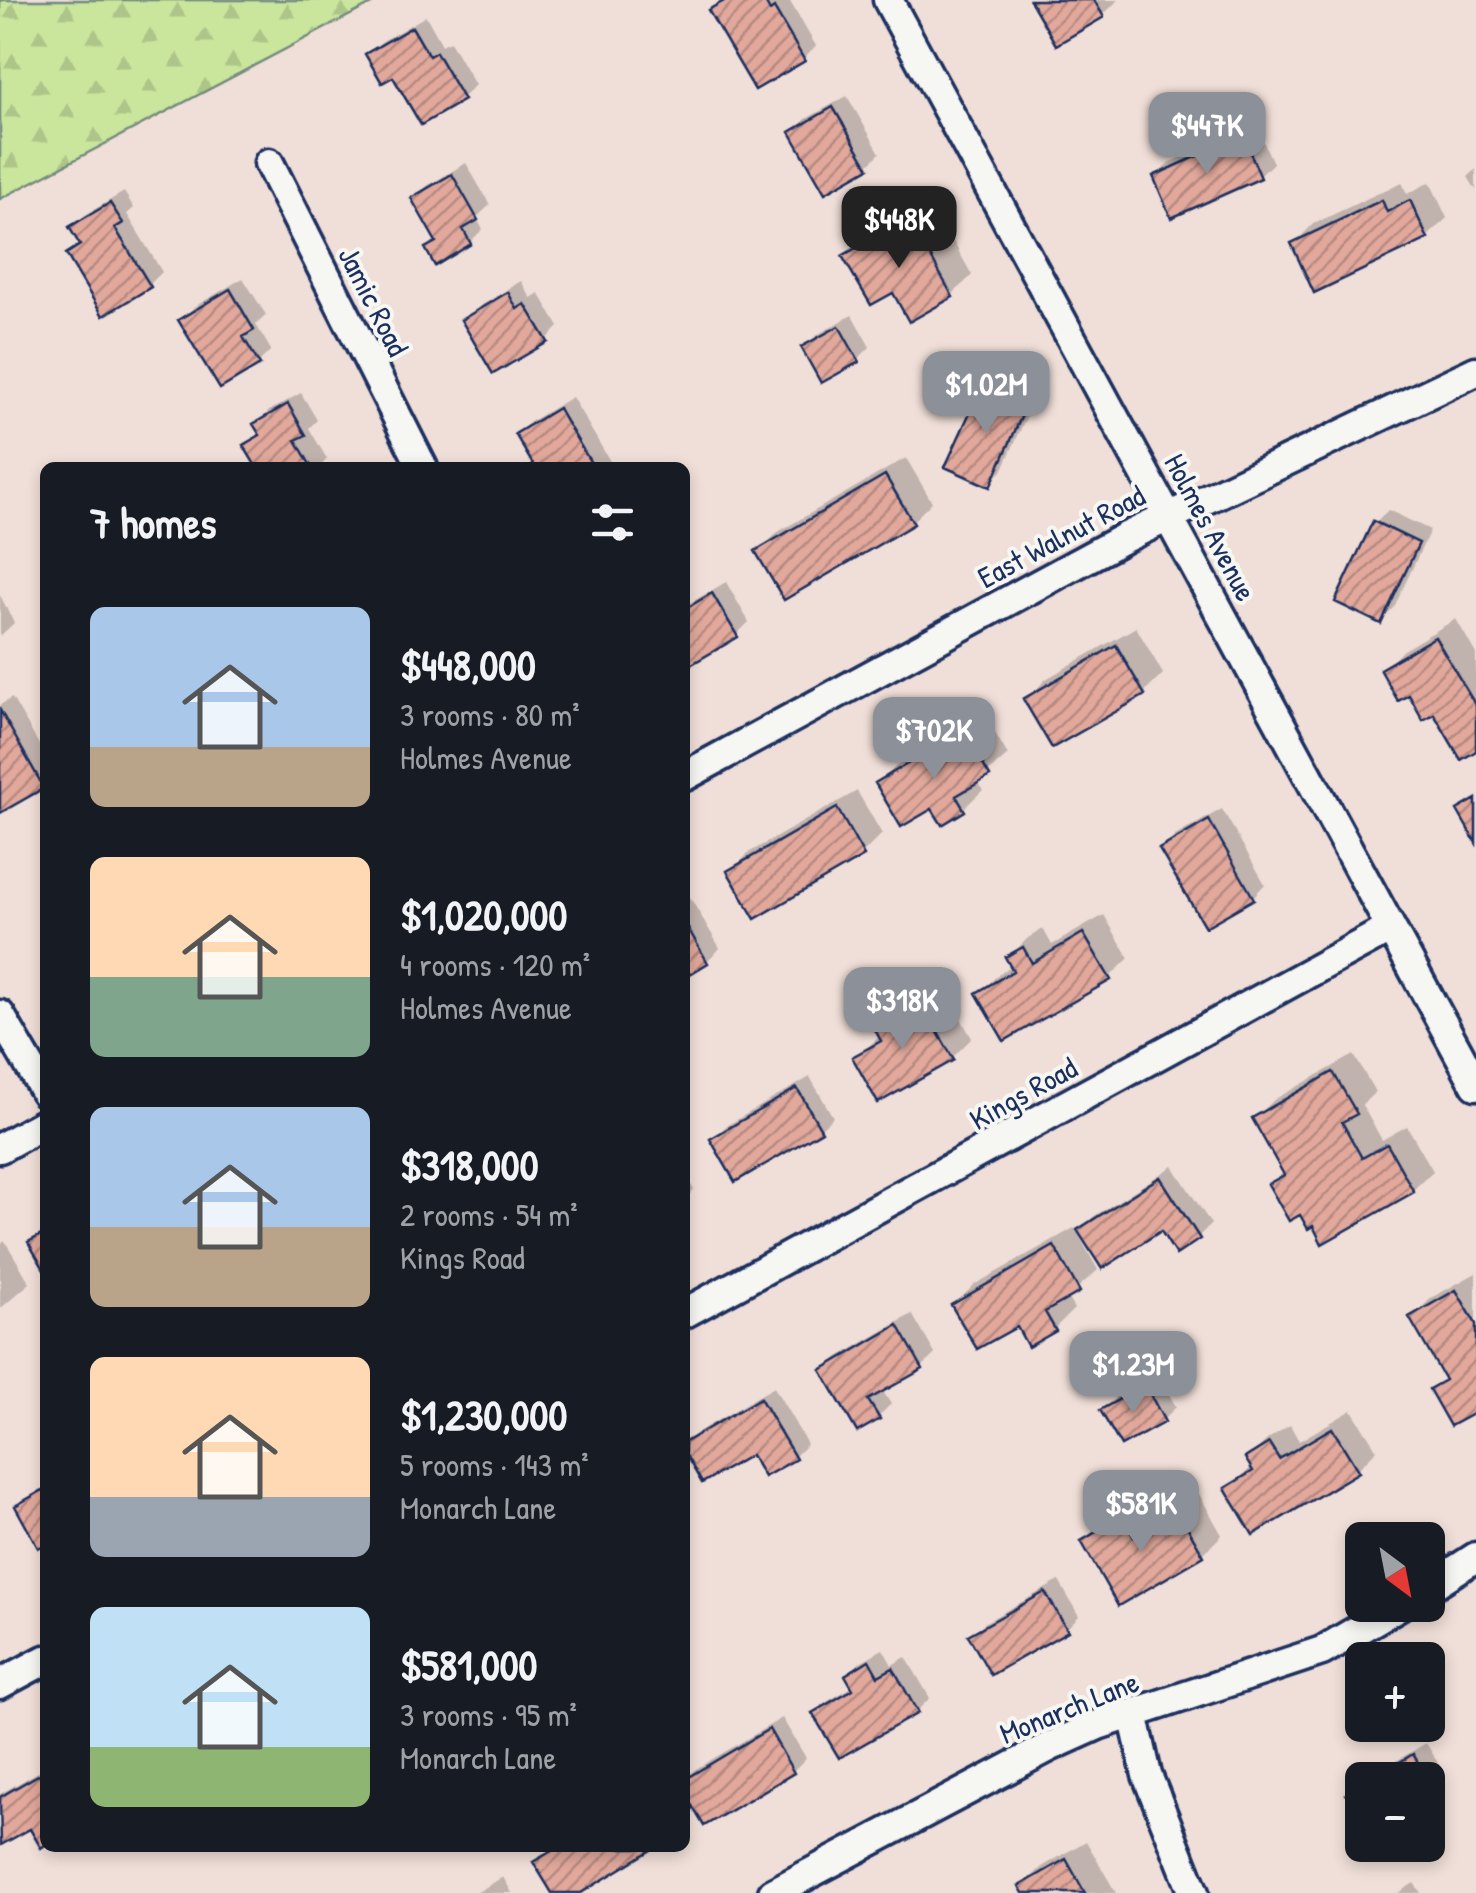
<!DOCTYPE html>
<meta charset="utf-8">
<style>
body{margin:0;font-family:"Patrick Hand",sans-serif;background:#20242c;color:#f1f3f6;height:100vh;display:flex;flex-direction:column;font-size:38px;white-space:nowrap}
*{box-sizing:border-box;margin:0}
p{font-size:32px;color:#9ea1a6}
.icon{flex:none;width:55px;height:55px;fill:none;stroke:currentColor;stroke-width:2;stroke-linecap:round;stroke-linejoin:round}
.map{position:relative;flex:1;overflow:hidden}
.drawer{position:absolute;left:40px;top:462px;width:650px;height:1390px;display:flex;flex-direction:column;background:#171b24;border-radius:15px;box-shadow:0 5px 15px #0003}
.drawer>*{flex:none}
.needle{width:65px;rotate:148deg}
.controls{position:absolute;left:1345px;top:1522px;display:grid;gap:20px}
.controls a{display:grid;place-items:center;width:100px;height:100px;border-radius:15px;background:#171b24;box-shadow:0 5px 15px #0003;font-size:50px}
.price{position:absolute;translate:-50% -85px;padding:0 22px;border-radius:20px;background:#8c9099;color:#fff;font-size:32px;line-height:65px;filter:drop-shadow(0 2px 5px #0008)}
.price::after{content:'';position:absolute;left:50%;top:60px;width:30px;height:22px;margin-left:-15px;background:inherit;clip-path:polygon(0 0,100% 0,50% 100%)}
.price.current{background:#222;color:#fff}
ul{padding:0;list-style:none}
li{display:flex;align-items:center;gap:30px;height:250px;padding:0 50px}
li span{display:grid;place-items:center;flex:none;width:280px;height:200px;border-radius:15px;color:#555}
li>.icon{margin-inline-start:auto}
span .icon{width:120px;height:120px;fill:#fffc;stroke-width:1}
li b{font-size:42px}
h2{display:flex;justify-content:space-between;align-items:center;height:120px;padding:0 50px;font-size:42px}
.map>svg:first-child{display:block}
.forest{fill:url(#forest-firs);stroke:#728a7d;stroke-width:2.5}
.shadow{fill:#0003;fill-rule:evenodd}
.building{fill:url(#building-hatch);stroke:#1b2f5e;stroke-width:2.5}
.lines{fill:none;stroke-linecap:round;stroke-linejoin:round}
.street-casing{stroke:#1b2f5e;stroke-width:35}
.street{stroke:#f6f6f2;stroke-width:28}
.labels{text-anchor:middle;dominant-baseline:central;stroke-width:8;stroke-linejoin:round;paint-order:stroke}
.street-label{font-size:30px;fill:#1b2f5e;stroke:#f6f6f2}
</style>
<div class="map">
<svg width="1476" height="1893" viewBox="0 0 1476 1893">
<defs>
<pattern id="forest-firs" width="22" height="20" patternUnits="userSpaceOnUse" patternTransform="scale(2.5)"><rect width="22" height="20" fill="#cae59c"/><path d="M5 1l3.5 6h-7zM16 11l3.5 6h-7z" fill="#adc589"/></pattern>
<pattern id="building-hatch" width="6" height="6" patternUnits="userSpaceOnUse" patternTransform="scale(2.5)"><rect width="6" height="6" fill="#e1a89b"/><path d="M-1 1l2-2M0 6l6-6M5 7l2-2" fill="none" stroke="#b68982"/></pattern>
</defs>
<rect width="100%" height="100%" fill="#f0dfd8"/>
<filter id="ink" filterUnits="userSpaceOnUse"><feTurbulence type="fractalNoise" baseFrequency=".01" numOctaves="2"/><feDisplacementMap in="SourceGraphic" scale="20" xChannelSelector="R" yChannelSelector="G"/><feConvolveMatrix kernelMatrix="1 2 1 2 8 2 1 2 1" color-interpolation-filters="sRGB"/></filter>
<g filter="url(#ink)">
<!-- forest -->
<path class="forest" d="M 0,0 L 379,0 L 0,199 Z"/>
<!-- shadow -->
<path class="shadow" d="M 722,0 L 789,0 L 816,46 L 804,59 L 711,11 Z
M 1033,0 L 1118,0 L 1103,15 Z
M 426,16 L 442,45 L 450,41 L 475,85 L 462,98 L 394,73 L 368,55 L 381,42 Z
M 847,96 L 880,153 L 867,166 L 793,132 L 806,119 Z
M 1256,125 L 1273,163 L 1260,176 L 1156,176 L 1169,163 Z
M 466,163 L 490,205 L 476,218 L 483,229 L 470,242 L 435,262 L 428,248 L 437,239 L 414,199 L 427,186 Z
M 1476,169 L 1476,190 L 1468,177 Z
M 1402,182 L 1407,194 L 1430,182 L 1447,218 L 1427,237 L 1294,244 L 1313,224 Z
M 124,192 L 134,208 L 127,214 L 162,272 L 149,285 L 69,255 L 81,242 L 72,228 L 85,215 Z
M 930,200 L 972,275 L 952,295 L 910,319 L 894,290 L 846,256 L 865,236 Z
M 243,278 L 266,315 L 256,325 L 271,350 L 258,363 L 182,320 L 194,307 Z
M 521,281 L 531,298 L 539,293 L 559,327 L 546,340 L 464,320 L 477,308 Z
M 852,315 L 870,347 L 857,360 L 804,348 L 817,335 Z
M 998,373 L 1038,391 L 1002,471 L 989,484 L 985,386 Z
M 301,393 L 317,420 L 309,428 L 327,459 L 319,468 L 259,468 L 246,445 L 260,431 L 256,424 L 269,411 Z
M 572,397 L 614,468 L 538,468 L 518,434 L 531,421 Z
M 906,458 L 932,502 L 912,522 L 758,552 L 778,532 Z
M 1388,510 L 1430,530 L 1394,608 L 1381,621 L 1375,523 Z
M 726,582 L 749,622 L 736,635 L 685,665 L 685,606 Z
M 0,595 L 14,623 L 0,636 Z
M 1456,619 L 1476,654 L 1476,748 L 1383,670 L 1403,650 Z
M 1136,627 L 1163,674 L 1143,694 L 1027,699 L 1046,679 Z
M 12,698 L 45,755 L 45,783 L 0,810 L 0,705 Z
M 983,713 L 1008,755 L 978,781 L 983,790 L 963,809 L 933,805 L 878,784 L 898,764 Z
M 857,791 L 882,834 L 862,854 L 730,872 L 750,852 Z
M 1222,809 L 1265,884 L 1253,897 L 1162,849 L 1175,836 Z
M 685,889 L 720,948 L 707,961 L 685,974 Z
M 1104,915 L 1129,958 L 1109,978 L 979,993 L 999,974 L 1013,965 L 1008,958 L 1028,938 L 1043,929 L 1052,945 Z
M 939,980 L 972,1038 L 952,1058 L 856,1058 L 881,1035 L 875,1024 L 895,1005 ZM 928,989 L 930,994 L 895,1014 L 895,1008 Z
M 1354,1055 L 1375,1092 L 1362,1105 L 1382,1140 L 1407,1126 L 1433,1171 L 1413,1190 L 1313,1223 L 1271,1184 L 1285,1171 L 1255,1118 L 1275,1099 Z
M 810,1077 L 833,1117 L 820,1129 L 713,1139 L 726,1126 Z
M 1173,1166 L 1211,1224 L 1198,1237 L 1161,1228 L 1078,1234 L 1098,1270 L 1067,1297 L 1074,1309 L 1054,1329 L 1018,1323 L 954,1305 L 974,1285 L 1074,1228 L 1077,1233 L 1093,1217 Z
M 685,1175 L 694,1190 L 685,1200 Z
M 5,1241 L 30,1283 L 0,1309 L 0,1244 Z
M 1476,1273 L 1476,1409 L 1432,1390 L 1446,1377 L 1412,1318 L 1431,1298 Z
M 912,1314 L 935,1354 L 922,1367 L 882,1390 L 891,1404 L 878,1417 L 824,1371 L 837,1358 Z
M 1158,1374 L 1176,1407 L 1163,1420 L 1103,1410 L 1116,1397 Z
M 774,1387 L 807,1444 L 794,1457 L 685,1449 L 685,1444 L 696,1433 Z
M 1352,1410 L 1377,1450 L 1357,1470 L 1228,1488 L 1253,1466 L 1248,1458 L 1268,1439 L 1290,1425 L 1299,1441 Z
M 45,1486 L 45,1542 L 18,1506 Z
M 1199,1494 L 1222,1535 L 1203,1554 L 1084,1541 L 1103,1521 L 1142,1499 L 1154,1520 Z
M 1059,1581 L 1079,1616 L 1066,1629 L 972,1636 L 984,1623 Z
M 883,1649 L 892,1665 L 906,1657 L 930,1698 L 917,1711 L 840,1755 L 815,1713 L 828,1701 L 854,1686 L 848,1675 L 860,1662 Z
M 782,1718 L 806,1758 L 793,1771 L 705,1822 L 685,1789 L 685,1779 L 694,1770 Z
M 1426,1743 L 1440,1766 L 1426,1780 L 1365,1780 Z
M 45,1768 L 45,1842 L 31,1825 L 2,1842 L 0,1794 Z
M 1428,1783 L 1439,1801 L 1428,1813 Z
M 1086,1841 L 1116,1893 L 1026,1893 L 1022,1886 L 1042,1867 Z
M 552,1848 L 650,1848 L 576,1893 L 555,1893 L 537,1863 Z
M 503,1877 L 512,1893 L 476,1893 Z
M 1414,1883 L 1421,1893 L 1398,1893 Z"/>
<!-- building -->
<path class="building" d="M 726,0 L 764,0 L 770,11 L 774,8 L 805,61 L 755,90 L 708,10 Z
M 1030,0 L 1094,0 L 1104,17 L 1056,45 Z
M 412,27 L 429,56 L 436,52 L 464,100 L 421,125 L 393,77 L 382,83 L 365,54 Z
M 833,107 L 869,168 L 825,193 L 790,132 Z
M 1243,136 L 1261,178 L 1171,218 L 1153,176 Z
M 452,174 L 478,220 L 463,229 L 471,244 L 435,266 L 425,248 L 436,242 L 411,198 Z
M 1382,200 L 1387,212 L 1410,200 L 1428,239 L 1314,293 L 1291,243 Z
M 110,203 L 123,223 L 115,228 L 151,287 L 103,316 L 66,254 L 80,245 L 69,227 Z
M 909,218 L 953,297 L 909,322 L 893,293 L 871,305 L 842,256 Z
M 230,289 L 254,330 L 243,337 L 260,365 L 220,389 L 178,320 Z
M 508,292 L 517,309 L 525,304 L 548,342 L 493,374 L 461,320 Z
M 839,326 L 859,362 L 821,383 L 801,347 Z
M 983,384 L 1027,404 L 990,487 L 945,467 Z
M 288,404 L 306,435 L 296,440 L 312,468 L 257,468 L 243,445 L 260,435 L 253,424 Z
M 558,408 L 594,468 L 535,468 L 515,434 Z
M 885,475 L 914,524 L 784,600 L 755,551 Z
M 1373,521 L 1419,543 L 1381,624 L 1335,602 Z
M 712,593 L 738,637 L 685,668 L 685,609 Z
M 1435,637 L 1476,706 L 1476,751 L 1461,760 L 1434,714 L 1423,720 L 1409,695 L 1398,701 L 1380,669 Z
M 1116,645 L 1145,695 L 1052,748 L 1023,699 Z
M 0,710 L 44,788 L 0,813 Z
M 963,731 L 990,776 L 956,796 L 965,811 L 942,825 L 932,809 L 901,827 L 875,783 Z
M 1476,799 L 1476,843 L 1457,810 Z
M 837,808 L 864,856 L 755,919 L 727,871 Z
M 1209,820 L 1254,899 L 1205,927 L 1159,849 Z
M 685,923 L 708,963 L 685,977 Z
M 1083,933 L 1111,980 L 1004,1041 L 976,993 L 1013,971 L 1005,957 L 1023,947 L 1032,963 Z
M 918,998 L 954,1060 L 878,1103 L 852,1057 L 881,1041 L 872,1024 Z
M 1333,1072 L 1357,1114 L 1342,1122 L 1362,1158 L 1387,1144 L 1414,1192 L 1322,1244 L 1313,1226 L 1308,1229 L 1300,1215 L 1289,1221 L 1268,1184 L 1284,1175 L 1252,1118 Z
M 797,1088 L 822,1131 L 735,1182 L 710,1139 Z
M 1160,1177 L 1200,1239 L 1176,1255 L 1161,1231 L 1102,1269 L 1077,1230 Z
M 45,1233 L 45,1271 L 28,1242 Z
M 1054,1246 L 1080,1292 L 1045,1312 L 1056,1331 L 1028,1347 L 1017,1327 L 977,1349 L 951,1305 Z
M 1456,1290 L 1476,1324 L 1476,1412 L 1450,1426 L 1429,1389 L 1445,1380 L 1409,1317 Z
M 898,1325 L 923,1369 L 868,1400 L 880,1419 L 857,1432 L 821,1370 Z
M 1145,1385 L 1165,1422 L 1121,1446 L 1100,1410 Z
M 760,1398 L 796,1459 L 764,1477 L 751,1455 L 702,1483 L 685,1454 L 685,1442 Z
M 1332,1428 L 1359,1472 L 1253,1535 L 1225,1488 L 1253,1471 L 1245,1458 L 1269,1443 L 1279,1459 Z
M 45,1489 L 45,1545 L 38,1548 L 15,1506 Z
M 1178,1511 L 1204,1556 L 1118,1606 L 1081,1541 L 1122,1517 L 1134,1537 Z
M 1045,1592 L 1068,1631 L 991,1675 L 968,1635 Z
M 869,1660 L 878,1676 L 893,1668 L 918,1713 L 839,1758 L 812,1713 L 853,1689 L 845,1675 Z
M 769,1729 L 794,1773 L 704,1826 L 685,1794 L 685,1779 Z
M 1413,1754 L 1429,1781 L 1370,1780 Z
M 45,1771 L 45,1845 L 41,1848 L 30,1829 L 1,1845 L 0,1797 Z
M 1362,1784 L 1362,1821 L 1346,1794 Z
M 557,1848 L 650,1848 L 651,1850 L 581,1893 L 552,1893 L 533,1862 Z
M 1066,1859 L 1085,1893 L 1023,1893 L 1019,1886 Z"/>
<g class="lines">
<defs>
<path id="street" d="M 888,0 L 1476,1085
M 269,163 L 423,468
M 685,776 L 1124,538 L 1476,371
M 0,1015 L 45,1092
M 0,1148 L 45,1123
M 685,1313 L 1391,928
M 1428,1588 L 1476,1557
M 0,1684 L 45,1660
M 1133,1714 L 1147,1775 L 1194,1893
M 773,1893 L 1049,1747 L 1098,1725 L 1322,1651 L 1400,1605"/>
</defs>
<!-- street casing -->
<use href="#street" class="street-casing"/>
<!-- street -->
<use href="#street" class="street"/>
</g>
</g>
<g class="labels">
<!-- street labels -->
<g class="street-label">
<text transform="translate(374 301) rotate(63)">Jamic Road</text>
<text transform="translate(1211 527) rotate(62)">Holmes Avenue</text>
<text transform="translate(1061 536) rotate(-28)">East Walnut Road</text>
<text transform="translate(1023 1093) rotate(-29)">Kings Road</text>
<text transform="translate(1069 1707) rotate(-22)">Monarch Lane</text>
</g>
</g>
</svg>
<div class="controls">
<a><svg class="needle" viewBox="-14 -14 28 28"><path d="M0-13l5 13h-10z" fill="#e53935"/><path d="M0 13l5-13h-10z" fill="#9ea1a6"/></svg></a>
<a>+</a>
<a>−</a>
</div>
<b class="price" style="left:1207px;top:177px">$447K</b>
<b class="price current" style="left:899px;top:271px">$448K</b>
<b class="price" style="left:986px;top:436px">$1.02M</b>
<b class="price" style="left:934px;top:782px">$702K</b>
<b class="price" style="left:902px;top:1052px">$318K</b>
<b class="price" style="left:1133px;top:1416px">$1.23M</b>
<b class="price" style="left:1141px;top:1555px">$581K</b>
<section class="drawer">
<h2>7 homes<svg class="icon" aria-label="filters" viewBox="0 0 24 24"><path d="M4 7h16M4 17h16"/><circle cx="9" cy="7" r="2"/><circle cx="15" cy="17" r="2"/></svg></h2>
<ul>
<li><span style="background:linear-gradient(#a9c7e8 70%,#b9a48a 0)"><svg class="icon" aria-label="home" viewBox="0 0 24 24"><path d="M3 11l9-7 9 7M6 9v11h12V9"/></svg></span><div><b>$448,000</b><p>3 rooms · 80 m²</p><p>Holmes Avenue</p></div></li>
<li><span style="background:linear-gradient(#ffd9b3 60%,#7fa58c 0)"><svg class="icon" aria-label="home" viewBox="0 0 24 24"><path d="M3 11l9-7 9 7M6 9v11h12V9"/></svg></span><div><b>$1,020,000</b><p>4 rooms · 120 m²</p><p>Holmes Avenue</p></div></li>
<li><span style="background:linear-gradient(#a9c7e8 60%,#b9a48a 0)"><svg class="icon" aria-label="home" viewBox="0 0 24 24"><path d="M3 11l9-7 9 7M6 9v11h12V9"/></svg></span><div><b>$318,000</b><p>2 rooms · 54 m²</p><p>Kings Road</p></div></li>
<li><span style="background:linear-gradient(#ffd9b3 70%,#9aa5b1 0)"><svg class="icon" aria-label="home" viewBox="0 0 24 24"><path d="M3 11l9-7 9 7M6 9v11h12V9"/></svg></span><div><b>$1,230,000</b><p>5 rooms · 143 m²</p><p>Monarch Lane</p></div></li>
<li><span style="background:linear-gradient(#bfe0f5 70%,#8fb573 0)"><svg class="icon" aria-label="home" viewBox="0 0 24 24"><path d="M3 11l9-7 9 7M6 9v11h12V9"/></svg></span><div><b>$581,000</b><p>3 rooms · 95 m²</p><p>Monarch Lane</p></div></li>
</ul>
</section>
</div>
